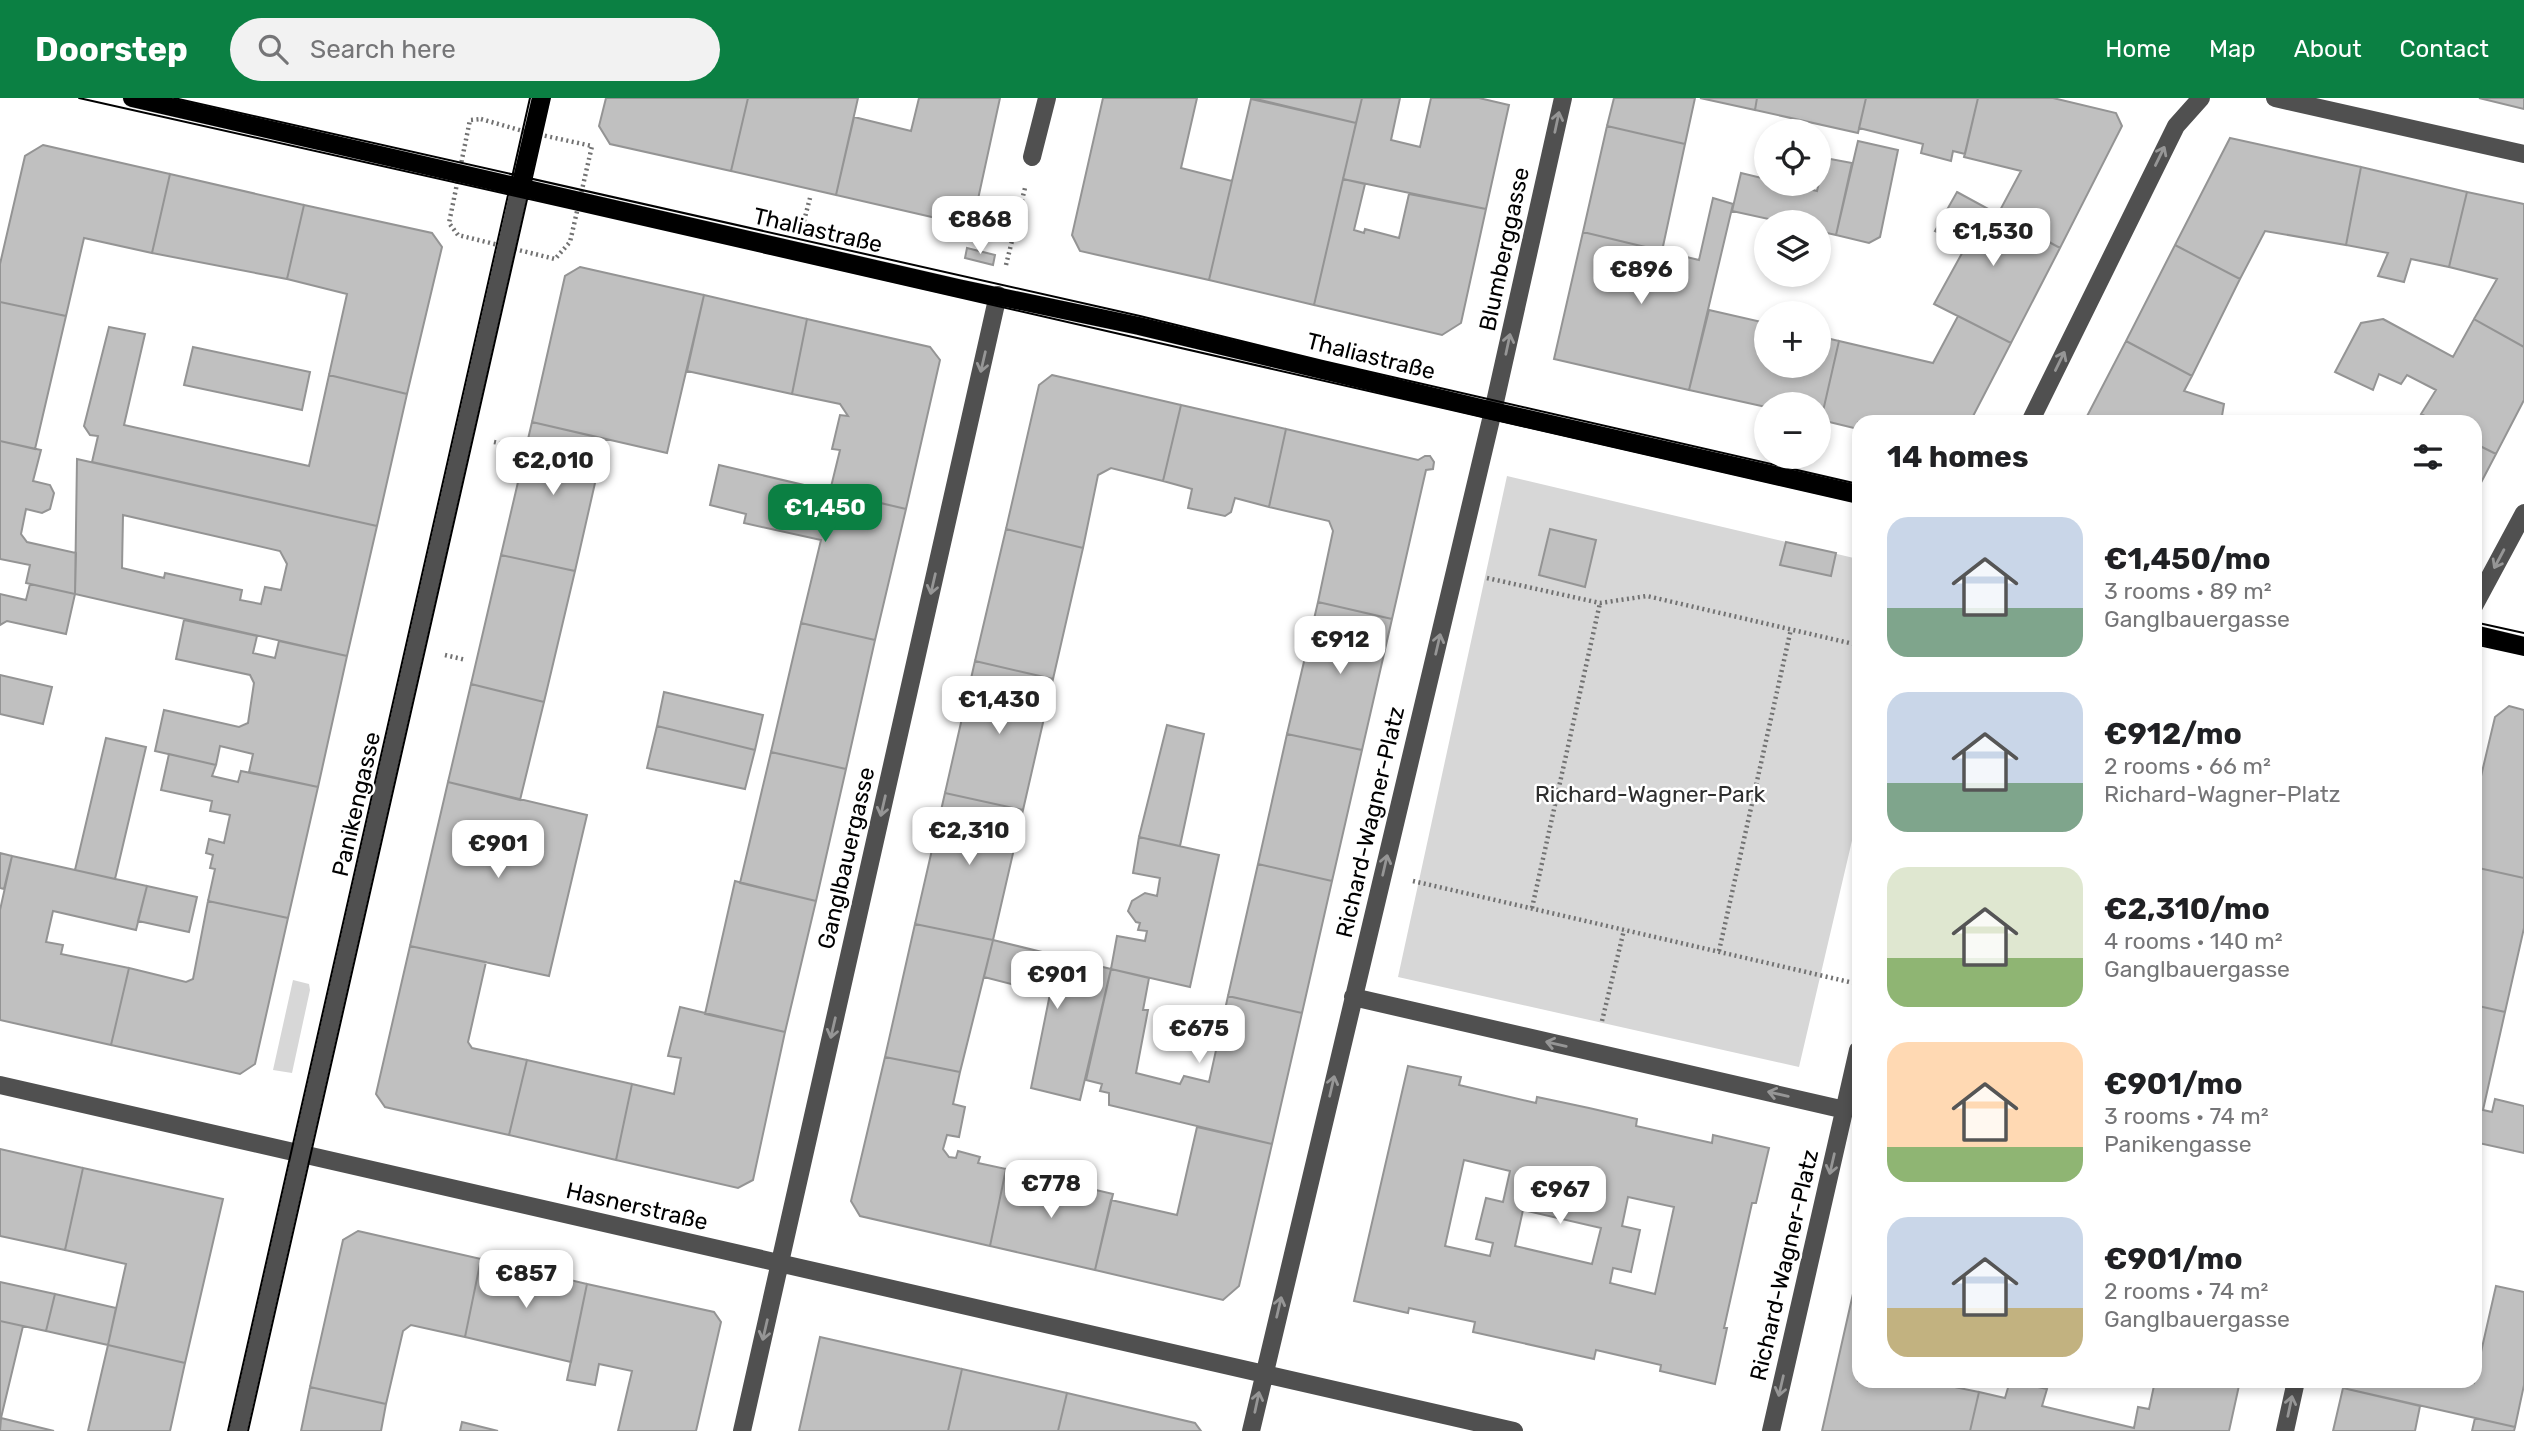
<!DOCTYPE html>
<meta charset="utf-8">
<style>
body{margin:0;font-family:Rubik,sans-serif;background:#f2f2f2;color:#202124;height:100vh;display:flex;flex-direction:column;font-size:26px;white-space:nowrap}
*{box-sizing:border-box;margin:0}
p{font-size:23px;color:#757577}
.icon{flex:none;width:38px;height:38px;fill:none;stroke:currentColor;stroke-width:2;stroke-linecap:round;stroke-linejoin:round}
.map{position:relative;flex:1;overflow:hidden}
.drawer{position:absolute;left:1852px;top:317px;width:630px;height:973px;display:flex;flex-direction:column;background:#fff;border-radius:21px;box-shadow:0 4px 10px #0003}
.drawer>*{flex:none}
.buttons{position:absolute;left:1754px;top:21px;display:grid;gap:14px}
.buttons a{display:grid;place-items:center;width:77px;height:77px;border-radius:50%;background:#fff;box-shadow:0 4px 10px #0003;font-size:35px}
.price{position:absolute;translate:-50% -60px;padding:0 16px;border-radius:14px;background:#fff;color:#222;font-size:23px;line-height:46px;filter:drop-shadow(0 2px 4px #0008)}
.price::after{content:'';position:absolute;left:50%;top:42px;width:21px;height:16px;margin-left:-10px;background:inherit;clip-path:polygon(0 0,100% 0,50% 100%)}
.price.on{background:#0b8043;color:#fff}
ul{padding:0;list-style:none}
li{display:flex;align-items:center;gap:21px;height:175px;padding:0 35px}
li span{display:grid;place-items:center;flex:none;width:196px;height:140px;border-radius:21px;color:#555}
li>.icon{margin-inline-start:auto}
span .icon{width:84px;height:84px;fill:#fffc;stroke-width:1}
li b{font-size:30px}
h2{display:flex;justify-content:space-between;align-items:center;height:84px;padding:0 35px;font-size:30px}
header{display:flex;align-items:center;gap:42px;box-sizing:border-box;height:98px;padding:0 35px;background:#0b8043;color:#fff}
header strong{font-size:33px}
nav{display:flex;gap:38px;margin-inline-start:auto;font-size:24px}
.search{width:490px;height:63px;background:#f2f2f2;display:flex;align-items:center;gap:18px;box-sizing:border-box;padding:0 24px;border-radius:38px;color:#757577;font-size:26px}
.map>svg:first-child{display:block}
.green{fill:#d7d7d7}
.building{fill:#c0c0c0;stroke:#949494;stroke-width:2;fill-rule:evenodd}
.lines{fill:none;stroke-linecap:round;stroke-linejoin:round}
.major-casing{stroke:#dbdbdb;stroke-width:19}
.path{stroke:#727272;stroke-width:4.5;stroke-dasharray:2 3.5;stroke-linecap:butt}
.minor{stroke:#505050;stroke-width:18}
.major{stroke:#000;stroke-width:18}
.tram{stroke:#000;stroke-width:2}
.oneway{stroke:#969696}
.labels{text-anchor:middle;dominant-baseline:central;stroke-width:5;stroke-linejoin:round;paint-order:stroke}
.street-label{font-size:23px;fill:#000;stroke:#fff}
.park-label{font-size:23px;fill:#2e2e2e;stroke:#fff}
</style>
<header>
<strong>Doorstep</strong>
<div class="search"><svg class="icon" aria-label="search" viewBox="0 0 24 24"><circle cx="10" cy="10" r="6"/><path d="M15 15l6 6"/></svg>Search here</div>
<nav><a>Home</a><a>Map</a><a>About</a><a>Contact</a></nav>
</header>
<div class="map">
<svg width="2524" height="1333" viewBox="0 0 2524 1333">
<rect width="100%" height="100%" fill="#fff"/>
<!-- green -->
<path class="green" d="M 1507,378 L 1858,461 L 1858,717 L 1799,969 L 1398,879 Z
M 293,882 L 309,886 L 310,892 L 292,975 L 273,972 Z"/>
<!-- building -->
<path class="building" d="M 606,0 L 748,0 L 731,73 L 610,46 L 599,28 Z
M 748,0 L 858,0 L 836,97 L 731,73 Z
M 919,0 L 1000,0 L 975,115 L 959,128 L 936,120 L 836,97 L 854,19 L 911,33 Z
M 1103,0 L 1197,0 L 1181,70 L 1232,83 L 1209,182 L 1080,153 L 1072,137 Z
M 1252,0 L 1362,0 L 1356,25 Z
M 1362,0 L 1400,0 L 1391,42 L 1420,49 L 1431,0 L 1479,0 L 1509,7 L 1486,111 L 1343,81 Z
M 1614,0 L 1695,0 L 1685,46 L 1607,28 Z
M 1700,0 L 1757,0 L 1755,12 Z
M 1757,0 L 1866,0 L 1858,35 L 1755,12 Z
M 1866,0 L 1978,0 L 1965,56 L 1953,53 L 1951,63 L 1921,55 L 1923,46 L 1859,30 Z
M 1978,0 L 2053,0 L 2116,15 L 2122,28 L 2060,150 L 1998,116 L 2021,73 L 1964,59 Z
M 2479,0 L 2524,0 L 2524,11 Z
M 1251,1 L 1356,25 L 1314,207 L 1209,182 Z
M 1607,28 L 1685,46 L 1662,153 L 1583,134 Z
M 2230,40 L 2361,69 L 2346,147 L 2265,133 L 2240,181 L 2175,147 Z
M 1858,43 L 1898,52 L 1880,139 L 1869,145 L 1836,137 Z
M 43,47 L 170,76 L 152,155 L 84,140 L 66,218 L 0,204 L 0,166 L 25,58 Z
M 1825,60 L 1852,65 L 1836,137 L 1818,133 L 1818,124 L 1782,124 L 1732,113 L 1741,75 L 1766,81 L 1766,86 L 1787,86 L 1817,93 Z
M 2361,69 L 2467,94 L 2449,169 L 2411,161 L 2404,184 L 2378,178 L 2388,155 L 2346,147 Z
M 170,76 L 304,107 L 287,181 L 152,155 Z
M 1343,81 L 1365,86 L 1354,132 L 1364,135 L 1365,131 L 1399,140 L 1409,96 L 1486,111 L 1461,225 L 1442,237 L 1314,207 Z
M 1957,94 L 2060,150 L 2011,245 L 1934,206 L 1966,148 L 1935,133 Z
M 2467,94 L 2524,106 L 2524,249 L 2474,221 L 2497,181 L 2449,169 Z
M 1713,100 L 1733,106 L 1689,292 L 1554,261 L 1583,134 L 1699,162 Z
M 304,107 L 432,135 L 442,149 L 407,296 L 329,277 L 347,196 L 287,181 Z
M 2175,147 L 2240,181 L 2192,278 L 2126,243 Z
M 967,150 L 995,157 L 993,167 L 965,160 Z
M 580,169 L 704,197 L 667,355 L 532,324 L 565,178 Z
M 704,197 L 807,221 L 792,296 L 687,273 Z
M 0,204 L 66,218 L 35,351 L 0,343 Z
M 1709,212 L 1766,225 L 1766,268 L 1818,268 L 1818,238 L 1839,243 L 1821,322 L 1818,322 L 1818,306 L 1766,306 L 1766,309 L 1689,292 Z
M 1958,218 L 2011,245 L 1970,324 L 1858,324 L 1858,331 L 1821,322 L 1839,243 L 1933,265 Z
M 807,221 L 930,249 L 940,262 L 906,411 L 830,393 L 840,352 L 832,351 L 840,317 L 848,318 L 840,306 L 792,296 Z
M 2383,221 L 2453,259 L 2474,221 L 2524,249 L 2524,302 L 2496,356 L 2474,345 L 2474,324 L 2436,324 L 2421,316 L 2436,292 L 2407,277 L 2401,286 L 2379,276 L 2373,292 L 2335,274 L 2361,225 Z
M 109,229 L 145,236 L 124,327 L 309,368 L 329,277 L 407,296 L 377,428 L 92,364 L 98,338 L 90,337 L 84,328 Z
M 2126,243 L 2192,278 L 2184,293 L 2224,306 L 2221,324 L 2084,324 Z
M 193,249 L 310,274 L 302,312 L 184,287 Z
M 1052,277 L 1181,307 L 1163,383 L 1111,370 L 1098,377 L 1083,450 L 1006,431 L 1039,287 Z
M 1181,307 L 1286,331 L 1269,409 L 1235,400 L 1231,414 L 1225,418 L 1188,410 L 1192,391 L 1163,383 Z
M 532,324 L 605,341 L 575,473 L 501,457 Z
M 1286,331 L 1418,362 L 1425,358 L 1430,358 L 1434,364 L 1433,371 L 1426,372 L 1392,521 L 1318,504 L 1333,433 L 1329,423 L 1269,409 Z
M 0,343 L 41,352 L 33,383 L 50,387 L 54,395 L 50,411 L 42,415 L 26,411 L 21,436 L 27,444 L 76,455 L 75,496 L 26,485 L 30,467 L 0,461 Z
M 2474,345 L 2496,356 L 2474,398 Z
M 77,361 L 377,428 L 347,558 L 75,496 ZM 123,417 L 280,453 L 287,466 L 281,492 L 265,489 L 261,506 L 240,502 L 242,492 L 165,475 L 164,480 L 122,470 Z
M 719,367 L 906,411 L 875,542 L 801,525 L 821,442 L 744,425 L 746,416 L 710,407 Z
M 1006,431 L 1083,450 L 1053,581 L 975,563 Z
M 1550,431 L 1596,442 L 1585,489 L 1539,477 Z
M 1786,444 L 1836,455 L 1831,478 L 1780,467 Z
M 501,457 L 575,473 L 544,604 L 471,586 Z
M 30,486 L 75,496 L 66,536 L 7,523 L 0,527 L 0,496 L 26,502 Z
M 1318,504 L 1392,521 L 1362,652 L 1287,636 Z
M 184,522 L 257,538 L 253,555 L 275,560 L 279,543 L 347,558 L 318,689 L 249,674 L 253,656 L 220,648 L 216,667 L 155,653 L 164,612 L 239,629 L 248,625 L 254,585 L 250,577 L 176,561 Z
M 801,525 L 875,542 L 846,671 L 771,654 Z
M 975,563 L 1053,581 L 1023,712 L 945,695 Z
M 0,577 L 52,589 L 43,626 L 0,616 Z
M 471,586 L 544,604 L 520,702 L 448,684 Z
M 664,594 L 763,617 L 755,652 L 657,628 Z
M 2509,608 L 2524,612 L 2524,780 L 2474,769 L 2474,708 L 2495,619 Z
M 1167,627 L 1204,636 L 1180,748 L 1139,739 Z
M 657,628 L 755,652 L 745,691 L 647,670 Z
M 1287,636 L 1362,652 L 1332,783 L 1258,766 Z
M 106,640 L 146,649 L 115,781 L 75,772 Z
M 771,654 L 846,671 L 816,803 L 740,785 Z
M 169,656 L 216,667 L 212,678 L 238,684 L 241,673 L 318,689 L 288,820 L 208,803 L 215,771 L 210,770 L 213,757 L 206,755 L 209,741 L 224,745 L 230,717 L 210,713 L 212,703 L 161,692 Z
M 448,684 L 587,717 L 549,878 L 410,848 Z
M 945,695 L 1023,712 L 993,842 L 915,826 Z
M 1139,739 L 1219,757 L 1190,889 L 1111,871 L 1117,838 L 1145,843 L 1147,833 L 1138,832 L 1140,825 L 1136,824 L 1128,813 L 1132,803 L 1145,795 L 1157,798 L 1160,780 L 1133,775 Z
M 0,755 L 12,758 L 4,791 L 0,790 Z
M 12,758 L 147,788 L 136,832 L 53,813 L 46,844 L 63,847 L 61,856 L 129,870 L 111,947 L 0,922 L 0,812 Z
M 1258,766 L 1332,783 L 1302,915 L 1228,898 Z
M 2474,769 L 2524,780 L 2524,830 L 2505,914 L 2474,907 Z
M 735,783 L 816,803 L 785,934 L 705,916 Z
M 147,788 L 197,799 L 189,834 L 138,823 Z
M 208,803 L 288,820 L 255,966 L 240,976 L 111,947 L 129,870 L 186,884 L 193,881 Z
M 915,826 L 993,842 L 960,974 L 885,959 Z
M 993,842 L 1111,871 L 1080,1002 L 1031,990 L 1050,896 L 984,879 Z
M 410,848 L 486,864 L 468,944 L 472,950 L 527,962 L 509,1037 L 385,1009 L 376,996 Z
M 1111,871 L 1149,880 L 1143,912 L 1148,912 L 1136,975 L 1180,986 L 1184,978 L 1209,984 L 1228,898 L 1302,915 L 1272,1046 L 1109,1007 L 1109,995 L 1100,993 L 1102,986 L 1086,982 Z
M 2474,907 L 2505,914 L 2483,1012 L 2492,1014 L 2495,1001 L 2524,1008 L 2524,1055 L 2474,1044 Z
M 680,909 L 785,934 L 753,1082 L 738,1090 L 616,1062 L 632,986 L 674,996 L 681,960 L 668,958 Z
M 885,959 L 960,974 L 953,1006 L 965,1009 L 959,1039 L 947,1037 L 943,1051 L 949,1059 L 956,1060 L 958,1053 L 980,1059 L 978,1065 L 1006,1071 L 990,1148 L 860,1118 L 851,1103 Z
M 527,962 L 632,986 L 616,1062 L 509,1037 Z
M 1408,968 L 1461,979 L 1459,987 L 1536,1005 L 1537,999 L 1589,1010 L 1637,1021 L 1636,1028 L 1712,1045 L 1713,1037 L 1769,1050 L 1756,1105 L 1752,1105 L 1724,1230 L 1727,1230 L 1715,1286 L 1660,1273 L 1661,1267 L 1596,1252 L 1594,1261 L 1473,1234 L 1475,1224 L 1409,1210 L 1408,1215 L 1354,1203 ZM 1464,1062 L 1510,1073 L 1503,1104 L 1486,1100 L 1476,1141 L 1493,1145 L 1490,1158 L 1445,1148 ZM 1628,1099 L 1674,1109 L 1655,1196 L 1610,1185 L 1613,1170 L 1631,1174 L 1640,1132 L 1622,1128 ZM 1523,1112 L 1601,1130 L 1592,1166 L 1515,1148 Z
M 1197,1029 L 1272,1046 L 1239,1188 L 1223,1202 L 1095,1172 L 1111,1102 L 1177,1117 Z
M 0,1051 L 83,1070 L 65,1152 L 0,1138 Z
M 83,1070 L 223,1101 L 185,1265 L 108,1247 L 126,1166 L 65,1152 Z
M 1006,1071 L 1113,1096 L 1095,1172 L 990,1148 Z
M 358,1133 L 481,1161 L 465,1239 L 411,1227 L 403,1233 L 386,1306 L 310,1289 L 343,1142 Z
M 481,1161 L 587,1186 L 571,1264 L 465,1239 Z
M 1857,1178 L 1858,1283 L 1925,1283 L 1979,1294 L 1970,1333 L 1822,1333 Z
M 0,1184 L 55,1196 L 46,1233 L 0,1223 Z
M 587,1186 L 714,1214 L 721,1224 L 696,1333 L 618,1333 L 632,1273 L 599,1266 L 595,1287 L 567,1282 Z
M 2496,1188 L 2524,1194 L 2524,1287 L 2515,1329 L 2343,1290 L 2345,1283 L 2465,1283 L 2474,1285 Z
M 55,1196 L 116,1210 L 108,1247 L 46,1233 Z
M 0,1223 L 23,1228 L 1,1320 L 0,1320 Z
M 820,1239 L 962,1271 L 948,1333 L 799,1333 Z
M 108,1247 L 185,1265 L 170,1333 L 88,1333 Z
M 962,1271 L 1067,1295 L 1058,1333 L 948,1333 Z
M 2010,1283 L 2047,1291 L 2042,1308 L 2134,1330 L 2138,1309 L 2149,1311 L 2155,1283 L 2240,1283 L 2229,1333 L 1970,1333 L 1979,1294 L 2005,1300 Z
M 310,1289 L 386,1306 L 381,1333 L 301,1333 Z
M 2343,1290 L 2420,1308 L 2415,1333 L 2333,1333 Z
M 1067,1295 L 1195,1325 L 1201,1333 L 1058,1333 Z
M 1,1320 L 54,1333 L 0,1333 Z
M 2475,1320 L 2515,1329 L 2514,1333 L 2472,1333 Z
M 462,1324 L 498,1333 L 460,1333 Z"/>
<g class="lines">
<defs>
<path id="major" d="M 132,0 L 958,190 L 1139,228 L 1493,313 L 1858,396
M 520,89 L 541,0
M 2474,536 L 2524,548"/>
</defs>
<!-- major casing -->
<use href="#major" class="major-casing"/>
<!-- path -->
<path class="path" d="M 481,21 L 523,33 L 592,48 L 570,144 L 555,161 L 458,137 L 449,125 L 470,22 Z
M 804,123 L 810,100
M 1006,167 L 1025,90
M 494,344 L 517,349
M 1487,480 L 1600,505 L 1647,498 L 1858,547
M 445,557 L 466,562
M 1413,783 L 1858,886
M 1532,810 L 1600,505
M 1719,853 L 1791,531
M 1602,923 L 1624,832"/>
<!-- minor -->
<path class="minor" d="M 2275,0 L 2524,56
M 1032,59 L 1047,0
M 2030,324 L 2176,28 L 2201,0
M 2474,508 L 2524,415
M 1353,899 L 1845,1012
M 0,987 L 1514,1333
M 238,1333 L 520,89
M 742,1333 L 998,197
M 1251,1333 L 1493,313 L 1563,0
M 1771,1333 L 1858,952
M 2285,1333 L 2296,1283"/>
<!-- major -->
<use href="#major" class="major"/>
<!-- tram -->
<path class="tram" d="M 79,0 L 578,112 L 1858,405
M 174,0 L 1140,218 L 1323,263 L 1858,386
M 2474,524 L 2524,535
M 2474,546 L 2524,557
M 228,1333 L 530,0
M 248,1333 L 550,0"/>
</g>
<!-- one-way arrows -->
<defs><path id="oneway-shaft" d="M-6 0H5M1.5-3L5.5 0L1.5 3" fill="none" stroke-width="1.6" stroke-linecap="round" stroke-linejoin="round" transform="scale(1.75)"/></defs>
<g class="oneway">
<use href="#oneway-shaft" transform="translate(1557 24) rotate(-78)"/>
<use href="#oneway-shaft" transform="translate(2160 58) rotate(-64)"/>
<use href="#oneway-shaft" transform="translate(1508 246) rotate(-78)"/>
<use href="#oneway-shaft" transform="translate(2060 263) rotate(-64)"/>
<use href="#oneway-shaft" transform="translate(983 264) rotate(103)"/>
<use href="#oneway-shaft" transform="translate(2499 461) rotate(118)"/>
<use href="#oneway-shaft" transform="translate(933 486) rotate(103)"/>
<use href="#oneway-shaft" transform="translate(1438 546) rotate(-77)"/>
<use href="#oneway-shaft" transform="translate(883 708) rotate(103)"/>
<use href="#oneway-shaft" transform="translate(1385 767) rotate(-77)"/>
<use href="#oneway-shaft" transform="translate(833 930) rotate(103)"/>
<use href="#oneway-shaft" transform="translate(1556 946) rotate(-167)"/>
<use href="#oneway-shaft" transform="translate(1332 988) rotate(-77)"/>
<use href="#oneway-shaft" transform="translate(1778 996) rotate(-167)"/>
<use href="#oneway-shaft" transform="translate(1832 1066) rotate(103)"/>
<use href="#oneway-shaft" transform="translate(1279 1209) rotate(-77)"/>
<use href="#oneway-shaft" transform="translate(765 1232) rotate(103)"/>
<use href="#oneway-shaft" transform="translate(1781 1288) rotate(103)"/>
<use href="#oneway-shaft" transform="translate(1257 1304) rotate(-78)"/>
<use href="#oneway-shaft" transform="translate(2290 1308) rotate(-78)"/>
</g>
<g class="labels">
<!-- street labels -->
<g class="street-label">
<text transform="translate(818 132) rotate(13)">Thaliastraße</text>
<text transform="translate(1504 151) rotate(-78)">Blumberggasse</text>
<text transform="translate(1371 258) rotate(14)">Thaliastraße</text>
<text transform="translate(356 706) rotate(-77)">Panikengasse</text>
<text transform="translate(1370 724) rotate(-77)">Richard-Wagner-Platz</text>
<text transform="translate(846 760) rotate(-77)">Ganglbauergasse</text>
<text transform="translate(637 1108) rotate(13)">Hasnerstraße</text>
<text transform="translate(1784 1167) rotate(-77)">Richard-Wagner-Platz</text>
</g>
<!-- park labels -->
<g class="park-label">
<text x="1650" y="696">Richard-Wagner-Park</text>
</g>
</g>
</svg>
<div class="buttons">
<a><svg class="icon" aria-label="locate" viewBox="0 0 24 24"><circle cx="12" cy="12" r="6"/><path d="M12 2v4M12 18v4M2 12h4M18 12h4"/></svg></a>
<a><svg class="icon" aria-label="layers" viewBox="0 0 24 24"><path d="M12 4l9 5-9 5-9-5zM3 14l9 5 9-5"/></svg></a>
<a>+</a>
<a>−</a>
</div>
<b class="price" style="left:980px;top:158px">€868</b>
<b class="price" style="left:1993px;top:170px">€1,530</b>
<b class="price" style="left:1641px;top:208px">€896</b>
<b class="price" style="left:553px;top:399px">€2,010</b>
<b class="price on" style="left:825px;top:446px">€1,450</b>
<b class="price" style="left:1340px;top:578px">€912</b>
<b class="price" style="left:999px;top:638px">€1,430</b>
<b class="price" style="left:969px;top:769px">€2,310</b>
<b class="price" style="left:498px;top:782px">€901</b>
<b class="price" style="left:1057px;top:913px">€901</b>
<b class="price" style="left:1199px;top:967px">€675</b>
<b class="price" style="left:1051px;top:1122px">€778</b>
<b class="price" style="left:1560px;top:1128px">€967</b>
<b class="price" style="left:526px;top:1212px">€857</b>
<section class="drawer">
<h2>14 homes<svg class="icon" aria-label="filters" viewBox="0 0 24 24"><path d="M4 7h16M4 17h16"/><circle cx="9" cy="7" r="2"/><circle cx="15" cy="17" r="2"/></svg></h2>
<ul>
<li><span style="background:linear-gradient(#c9d6e8 65%,#7fa58c 0)"><svg class="icon" aria-label="home" viewBox="0 0 24 24"><path d="M3 11l9-7 9 7M6 9v11h12V9"/></svg></span><div><b>€1,450/mo</b><p>3 rooms · 89 m²</p><p>Ganglbauergasse</p></div></li>
<li><span style="background:linear-gradient(#c9d6e8 65%,#7fa58c 0)"><svg class="icon" aria-label="home" viewBox="0 0 24 24"><path d="M3 11l9-7 9 7M6 9v11h12V9"/></svg></span><div><b>€912/mo</b><p>2 rooms · 66 m²</p><p>Richard-Wagner-Platz</p></div></li>
<li><span style="background:linear-gradient(#dfe7d0 65%,#8fb573 0)"><svg class="icon" aria-label="home" viewBox="0 0 24 24"><path d="M3 11l9-7 9 7M6 9v11h12V9"/></svg></span><div><b>€2,310/mo</b><p>4 rooms · 140 m²</p><p>Ganglbauergasse</p></div></li>
<li><span style="background:linear-gradient(#ffd9b3 75%,#8fb573 0)"><svg class="icon" aria-label="home" viewBox="0 0 24 24"><path d="M3 11l9-7 9 7M6 9v11h12V9"/></svg></span><div><b>€901/mo</b><p>3 rooms · 74 m²</p><p>Panikengasse</p></div></li>
<li><span style="background:linear-gradient(#c9d6e8 65%,#c2b280 0)"><svg class="icon" aria-label="home" viewBox="0 0 24 24"><path d="M3 11l9-7 9 7M6 9v11h12V9"/></svg></span><div><b>€901/mo</b><p>2 rooms · 74 m²</p><p>Ganglbauergasse</p></div></li>
</ul>
</section>
</div>
